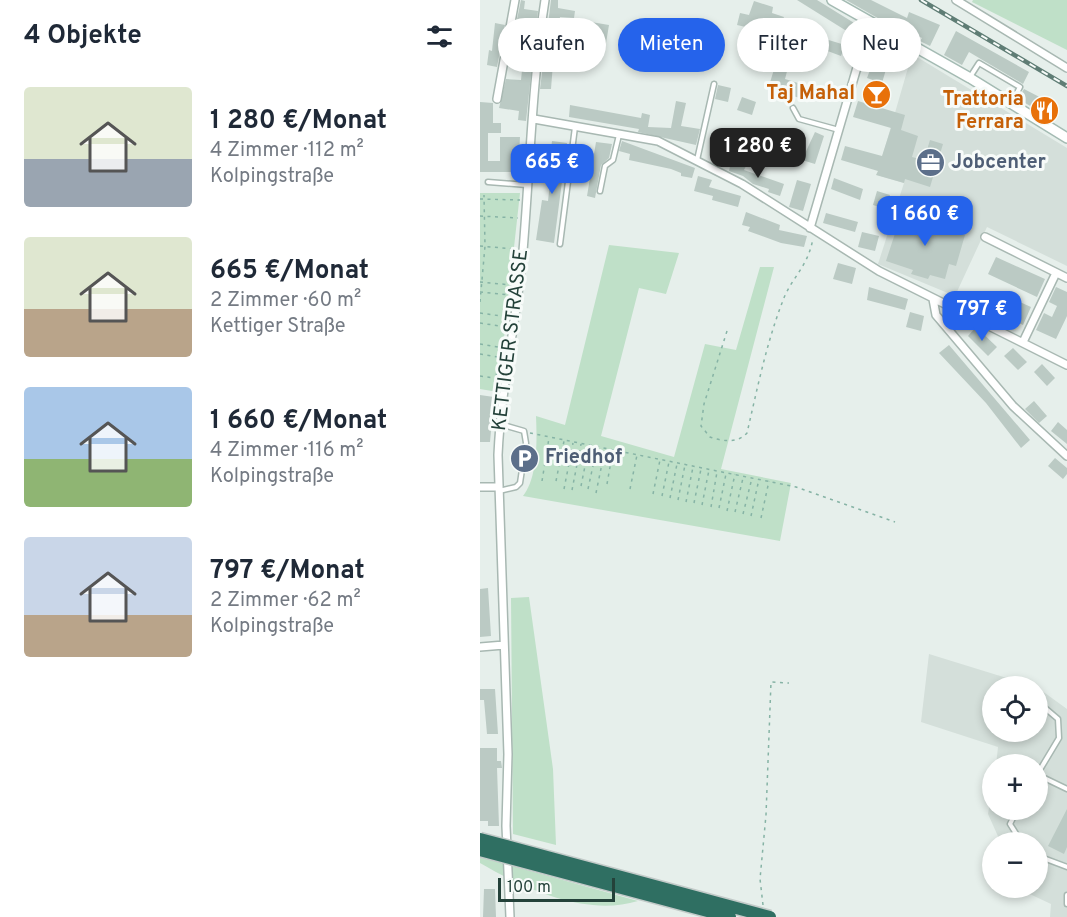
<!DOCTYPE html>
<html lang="de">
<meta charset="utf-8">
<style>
body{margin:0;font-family:Overpass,sans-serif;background:#f2f2f3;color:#1f2937;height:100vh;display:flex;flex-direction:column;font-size:22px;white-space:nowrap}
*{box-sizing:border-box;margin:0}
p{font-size:20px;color:#747a83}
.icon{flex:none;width:33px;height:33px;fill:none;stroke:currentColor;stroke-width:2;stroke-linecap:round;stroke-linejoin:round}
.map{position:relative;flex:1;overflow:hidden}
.details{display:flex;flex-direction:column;background:#fff;width:480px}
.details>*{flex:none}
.banner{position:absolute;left:18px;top:18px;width:478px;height:54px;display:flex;gap:12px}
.buttons{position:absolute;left:502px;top:676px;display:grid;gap:12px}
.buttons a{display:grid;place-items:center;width:66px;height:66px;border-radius:50%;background:#fff;box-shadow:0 3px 9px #0003;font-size:30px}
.scale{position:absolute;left:18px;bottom:15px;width:117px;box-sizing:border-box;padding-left:6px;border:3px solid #24423a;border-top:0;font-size:16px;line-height:21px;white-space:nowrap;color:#24423a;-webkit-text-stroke:4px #f7fbf9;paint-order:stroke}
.price{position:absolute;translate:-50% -51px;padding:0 14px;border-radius:12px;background:#2563eb;color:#fff;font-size:20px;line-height:39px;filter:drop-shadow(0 2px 3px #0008)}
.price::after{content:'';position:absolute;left:50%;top:36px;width:18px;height:14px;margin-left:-9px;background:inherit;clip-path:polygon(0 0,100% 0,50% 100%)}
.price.current{background:#222;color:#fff}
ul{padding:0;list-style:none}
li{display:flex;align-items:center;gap:18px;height:150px;padding:0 24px}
li span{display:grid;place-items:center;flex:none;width:168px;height:120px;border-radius:6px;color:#555}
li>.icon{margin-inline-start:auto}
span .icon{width:72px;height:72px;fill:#fffc;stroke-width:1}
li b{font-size:26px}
h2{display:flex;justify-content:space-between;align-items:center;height:72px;padding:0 24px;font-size:26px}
.tag{padding:0 21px;border-radius:27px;background:#fff;box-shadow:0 3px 9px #0003;font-size:21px;line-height:54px}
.tag.current{background:#2563eb;color:#fff}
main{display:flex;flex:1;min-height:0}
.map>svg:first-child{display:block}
.built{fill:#d4dfda}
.green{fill:#bfe0c8}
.building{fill:#bbcac4}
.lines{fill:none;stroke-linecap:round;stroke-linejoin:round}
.lane-casing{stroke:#a8b8b2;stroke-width:7}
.street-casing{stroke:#a8b8b2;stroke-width:10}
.secondary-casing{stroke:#a4bbb3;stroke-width:12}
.path{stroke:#86b3a5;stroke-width:1.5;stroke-dasharray:3 4.5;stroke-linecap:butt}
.lane{stroke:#fff;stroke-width:4}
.street{stroke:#fff;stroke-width:7}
.secondary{stroke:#fff;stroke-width:9}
.rail-casing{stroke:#5f7d75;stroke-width:4.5}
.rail{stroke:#f7fbf9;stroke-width:2;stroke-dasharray:7;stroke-linecap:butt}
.highway-bridge-casing{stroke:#c2cac8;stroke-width:15;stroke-linecap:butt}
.highway-bridge{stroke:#2f6f62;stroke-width:12}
.labels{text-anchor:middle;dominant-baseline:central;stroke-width:6;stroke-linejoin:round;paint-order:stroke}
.food-label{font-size:20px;font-weight:bold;fill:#c56008;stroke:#f7fbf9;text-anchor:end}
.service-label{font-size:20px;font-weight:bold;fill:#4e5e75;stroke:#f7fbf9;text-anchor:start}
.street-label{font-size:20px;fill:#24423a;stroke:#f7fbf9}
</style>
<main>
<section class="details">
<h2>4 Objekte<svg class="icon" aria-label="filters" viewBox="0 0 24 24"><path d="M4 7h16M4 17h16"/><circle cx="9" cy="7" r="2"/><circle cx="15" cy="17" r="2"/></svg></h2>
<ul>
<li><span style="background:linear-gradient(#dfe7d0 60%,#9aa5b1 0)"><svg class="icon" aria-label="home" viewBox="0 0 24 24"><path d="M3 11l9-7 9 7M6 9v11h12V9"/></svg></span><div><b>1 280 €/Monat</b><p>4 Zimmer · 112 m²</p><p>Kolpingstraße</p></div></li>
<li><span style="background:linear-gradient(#dfe7d0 60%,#b9a48a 0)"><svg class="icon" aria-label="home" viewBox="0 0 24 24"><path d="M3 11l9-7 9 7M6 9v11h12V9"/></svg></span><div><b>665 €/Monat</b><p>2 Zimmer · 60 m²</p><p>Kettiger Straße</p></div></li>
<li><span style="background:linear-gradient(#a9c7e8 60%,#8fb573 0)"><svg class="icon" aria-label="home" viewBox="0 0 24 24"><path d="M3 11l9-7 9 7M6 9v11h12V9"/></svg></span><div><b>1 660 €/Monat</b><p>4 Zimmer · 116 m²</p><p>Kolpingstraße</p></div></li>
<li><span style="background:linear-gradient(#c9d6e8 65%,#b9a48a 0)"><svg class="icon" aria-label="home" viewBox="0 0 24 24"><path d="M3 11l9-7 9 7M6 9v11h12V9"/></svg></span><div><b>797 €/Monat</b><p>2 Zimmer · 62 m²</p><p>Kolpingstraße</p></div></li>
</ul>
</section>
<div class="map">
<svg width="587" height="917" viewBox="0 0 587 917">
<rect width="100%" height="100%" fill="#e6efeb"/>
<!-- built -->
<path class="built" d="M 432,54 L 587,148 L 587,266 L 507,227 L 475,296 L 398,264 L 424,183 L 397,175 Z
M 449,654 L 556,687 L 513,687 L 513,732 L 558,732 L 558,688 L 587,709 L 587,917 L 570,917 L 571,904 L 537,888 L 558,888 L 558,843 L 521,843 L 508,814 L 513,783 L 513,810 L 558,810 L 558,765 L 516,765 L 518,747 L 441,722 Z"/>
<!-- green -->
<path class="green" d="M 493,0 L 587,0 L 587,50 L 492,2 Z
M 0,193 L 40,193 L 18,392 L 0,389 Z
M 129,245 L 199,253 L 186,294 L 159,288 L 121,436 L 194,457 L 225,344 L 256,350 L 280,267 L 294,267 L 241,469 L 311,483 L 300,541 L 43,496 C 58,477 57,440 56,416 L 85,425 Z
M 49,597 L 73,769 L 76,845 L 33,834 L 31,598 Z
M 0,857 L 158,901 C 106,917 45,889 0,863 Z"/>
<!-- building -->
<path class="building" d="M 41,0 L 45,1 L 44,9 L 58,11 L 46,121 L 38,120 L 39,111 L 19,108 L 26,79 L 41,80 L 44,51 L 32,49 L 34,38 L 45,40 L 45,26 L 36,24 Z
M 71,0 L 78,0 L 78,8 L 95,11 L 94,18 L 80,17 L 79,25 L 76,25 L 71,89 L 60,89 Z
M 317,0 L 337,0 L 379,26 L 373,35 Z
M 366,0 L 391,0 L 427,18 L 429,12 L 460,25 L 450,46 L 440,41 L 442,38 L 403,21 Z
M 274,1 L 293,7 L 292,13 L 304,17 L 299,30 L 282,24 L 278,41 L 267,38 L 270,28 L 257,25 L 260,13 L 269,15 Z
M 111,22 L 129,25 L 126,43 L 107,39 Z
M 15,23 L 25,25 L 17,67 L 7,65 L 9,50 L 12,51 Z
M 476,31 L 549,72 L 543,84 L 489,52 L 482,65 L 464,55 Z
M 342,38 L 365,45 L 361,56 L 345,50 L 341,60 L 329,56 L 333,47 L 338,49 Z
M 402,42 L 425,55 L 420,64 L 397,52 Z
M 299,53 L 311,56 L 305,79 L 331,87 L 327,100 L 288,89 Z
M 393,62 L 407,66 L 402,83 L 387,78 Z
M 238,85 L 251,88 L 248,102 L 235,99 Z
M 544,89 L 575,105 L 568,116 L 538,99 Z
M 262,97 L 276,102 L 272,115 L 257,110 Z
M 196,101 L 206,103 L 201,126 L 220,129 L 216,145 L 158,132 L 159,129 L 89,117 L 90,105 L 161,118 L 162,113 L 170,115 L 168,127 L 191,128 Z
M 378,101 L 425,115 L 421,130 L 438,136 L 432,157 L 444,160 L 450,140 L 463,144 L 450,187 L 425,179 L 424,183 L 396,175 L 398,171 L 361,160 L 365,146 L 402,156 L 411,128 L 373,117 Z
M 0,102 L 13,103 L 13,123 L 21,123 L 21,133 L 8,133 L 8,161 L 20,161 L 20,137 L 40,137 L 38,172 L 0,172 Z
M 299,130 L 313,134 L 308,151 L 294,146 Z
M 335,132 L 344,136 L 335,164 L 322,160 Z
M 72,141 L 87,143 L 74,243 L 56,240 L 62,200 L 68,201 L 72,165 L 69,165 Z
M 142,141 L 215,168 L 212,178 L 201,176 L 201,173 L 191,169 L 149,160 L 150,154 L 139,151 Z
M 116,142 L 132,144 L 129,158 L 121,165 L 115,198 L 107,196 Z
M 251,162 L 266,166 L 264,170 L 304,184 L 300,196 L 288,192 L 289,189 L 273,184 L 263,176 L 249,171 Z
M 218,176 L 232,180 L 229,187 L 261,196 L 258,207 L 232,200 L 233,196 L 214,191 Z
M 354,178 L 383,189 L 380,200 L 351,189 Z
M 317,180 L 331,184 L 323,211 L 309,207 Z
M 397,191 L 410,195 L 406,209 L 393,205 Z
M 266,212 L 300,225 L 299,230 L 327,236 L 324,247 L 301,243 L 268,231 L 270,227 L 262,225 Z
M 422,212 L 465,225 L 464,229 L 485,235 L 476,266 L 469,264 L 465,279 L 450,275 L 448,279 L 431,274 L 433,270 L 406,261 Z
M 346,213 L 378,222 L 375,232 L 343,223 Z
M 382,232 L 399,236 L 395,251 L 378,247 Z
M 516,257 L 565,279 L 557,297 L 508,274 Z
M 358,263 L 376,268 L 372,284 L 353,279 Z
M 389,287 L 428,299 L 425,310 L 387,300 Z
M 576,287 L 587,292 L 587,316 L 576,339 L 556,330 L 564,313 L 572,317 L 577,306 L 569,302 Z
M 520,293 L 551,307 L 543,325 L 513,311 Z
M 430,312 L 444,316 L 441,331 L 426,327 Z
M 496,327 L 517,347 L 508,356 L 488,336 Z
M 469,345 L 550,440 L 541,448 L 506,403 L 459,353 Z
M 533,348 L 547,362 L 538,370 L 524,356 Z
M 562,364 L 575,378 L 567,386 L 554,372 Z
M 0,395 L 14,397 L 10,442 L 0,442 Z
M 554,401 L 567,416 L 559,423 L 545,409 Z
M 578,422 L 587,430 L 587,444 L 571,431 Z
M 575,458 L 587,468 L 587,474 L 583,479 L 568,466 Z
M 8,588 L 11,636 L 0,637 L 0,589 Z
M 0,689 L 15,689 L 18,734 L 7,734 L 4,700 L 0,700 Z
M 0,748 L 17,748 L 17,761 L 21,761 L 22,768 L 17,768 L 19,826 L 8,826 L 8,821 L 0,821 Z
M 587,809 L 587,847 L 584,854 L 568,846 Z
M 4,889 L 15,889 L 16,917 L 3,917 Z"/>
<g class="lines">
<defs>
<path id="lane" d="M 490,77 L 499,63 L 540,87 L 532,102
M 313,108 L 319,119 L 359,130
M 217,160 L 234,84
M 8,182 L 47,185
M 120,191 L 125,166 L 133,160 L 139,135
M 80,244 L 95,127
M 19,491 L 36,487 L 40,483 L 46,443 L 44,431 L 20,424
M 558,702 L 578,719 L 579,738 L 558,773
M 558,775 L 587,789
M 537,810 L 530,824 L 542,843
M 558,856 L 587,867
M 587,895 L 587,904"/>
<path id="street" d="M 476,0 L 587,68
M 17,99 L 35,0
M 54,119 L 178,141 L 262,184 L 399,271 L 587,365
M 330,228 L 390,23
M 505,237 L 587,278
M 453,299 L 456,315 L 533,406 L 587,456
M 543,342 L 576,273
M 0,487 L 18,487
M 0,647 L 24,645
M 30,917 L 26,826 L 28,754 L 18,455 C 21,386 37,319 43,251 C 50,167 52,83 65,0"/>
<path id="secondary" d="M 352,0 L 490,78 L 587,138"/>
</defs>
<!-- lane casing -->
<use href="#lane" class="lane-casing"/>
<!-- street casing -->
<use href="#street" class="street-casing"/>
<!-- secondary casing -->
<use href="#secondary" class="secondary-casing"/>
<!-- path -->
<path class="path" d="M 0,199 L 40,200
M 0,216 L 38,218
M 0,246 L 35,249
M 0,282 L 32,285
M 0,292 L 31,295
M 0,302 L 5,246 L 4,195
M 0,313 L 28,317
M 0,323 L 26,327
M 247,331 L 224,404 L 221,426 L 230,437 C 242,441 257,444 267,433 C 277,390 286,345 302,303 C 311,277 328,268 333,238
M 0,344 L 23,348
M 0,354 L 18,357
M 0,376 L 14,378
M 17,389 L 14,388 L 20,354
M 50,433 L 316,487 L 415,522
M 62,481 L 69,438
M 76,481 L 84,441
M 127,484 L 133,450
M 101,486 L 109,446
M 84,489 L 93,443
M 108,489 L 117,447
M 150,489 L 157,455
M 92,490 L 101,444
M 116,493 L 125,449
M 173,494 L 180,460
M 182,496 L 189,462
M 190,498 L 197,464
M 198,500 L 205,465
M 206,502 L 213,467
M 214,503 L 221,469
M 222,505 L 229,470
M 231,507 L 237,472
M 239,508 L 246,474
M 247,511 L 255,474
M 255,512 L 263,478
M 263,514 L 272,478
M 271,516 L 279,479
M 281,518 L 289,481
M 283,905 L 280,879 L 286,815 L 291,682 L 309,683"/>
<!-- lane -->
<use href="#lane" class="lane"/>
<!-- street -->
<use href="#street" class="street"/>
<!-- secondary -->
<use href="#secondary" class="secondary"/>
<defs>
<path id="rail" d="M 441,0 L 587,86"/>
</defs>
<!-- rail casing -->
<use href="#rail" class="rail-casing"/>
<!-- rail -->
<use href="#rail" class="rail"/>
<defs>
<path id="highway-bridge" d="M 0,839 L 290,917
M 0,850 L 250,917"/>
</defs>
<!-- highway-bridge casing -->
<use href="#highway-bridge" class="highway-bridge-casing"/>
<!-- highway-bridge -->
<use href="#highway-bridge" class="highway-bridge"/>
</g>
<!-- icons -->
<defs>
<symbol id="bar-disc" viewBox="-11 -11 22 22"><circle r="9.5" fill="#e8710a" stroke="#f7fbf9"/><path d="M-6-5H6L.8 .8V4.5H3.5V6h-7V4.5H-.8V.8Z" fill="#fff"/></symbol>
<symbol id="restaurant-disc" viewBox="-11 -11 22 22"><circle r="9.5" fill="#e8710a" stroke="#f7fbf9"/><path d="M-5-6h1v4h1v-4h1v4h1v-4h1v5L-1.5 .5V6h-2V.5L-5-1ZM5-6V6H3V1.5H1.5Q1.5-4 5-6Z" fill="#fff"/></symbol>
<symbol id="office-disc" viewBox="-11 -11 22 22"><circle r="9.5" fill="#5c6f8a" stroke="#f7fbf9"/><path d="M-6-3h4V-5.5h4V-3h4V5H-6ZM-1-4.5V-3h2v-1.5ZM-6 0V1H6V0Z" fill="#fff"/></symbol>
<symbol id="parking-disc" viewBox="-11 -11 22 22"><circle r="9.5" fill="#5c6f8a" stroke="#f7fbf9"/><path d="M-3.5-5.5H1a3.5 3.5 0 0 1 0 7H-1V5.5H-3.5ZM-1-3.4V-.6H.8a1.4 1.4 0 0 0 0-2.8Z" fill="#fff"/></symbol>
</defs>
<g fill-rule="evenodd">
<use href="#bar-disc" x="380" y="78" width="33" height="33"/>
<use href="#restaurant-disc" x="548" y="94" width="33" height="33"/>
<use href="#office-disc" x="434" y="146" width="33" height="33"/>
<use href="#parking-disc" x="28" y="442" width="33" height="33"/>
</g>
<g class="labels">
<!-- food labels -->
<g class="food-label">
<text x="375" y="94">Taj Mahal</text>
<text x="544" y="100">Trattoria<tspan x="544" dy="23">Ferrara</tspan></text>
</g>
<!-- service labels -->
<g class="service-label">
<text x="471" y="163">Jobcenter</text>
<text x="65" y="458">Friedhof</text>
</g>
<!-- street labels -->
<g class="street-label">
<text transform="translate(31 340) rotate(-83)">KETTIGER STRASSE</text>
</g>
</g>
</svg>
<div class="buttons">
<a><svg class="icon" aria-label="locate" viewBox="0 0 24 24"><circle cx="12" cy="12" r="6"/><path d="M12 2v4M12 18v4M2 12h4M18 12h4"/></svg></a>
<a>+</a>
<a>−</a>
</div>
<div class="scale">100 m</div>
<b class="price current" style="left:278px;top:179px">1 280 €</b>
<b class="price" style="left:72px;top:195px">665 €</b>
<b class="price" style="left:445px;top:247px">1 660 €</b>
<b class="price" style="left:502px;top:342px">797 €</b>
<div class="banner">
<a class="tag">Kaufen</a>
<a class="tag current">Mieten</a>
<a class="tag">Filter</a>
<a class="tag">Neu</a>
</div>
</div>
</main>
